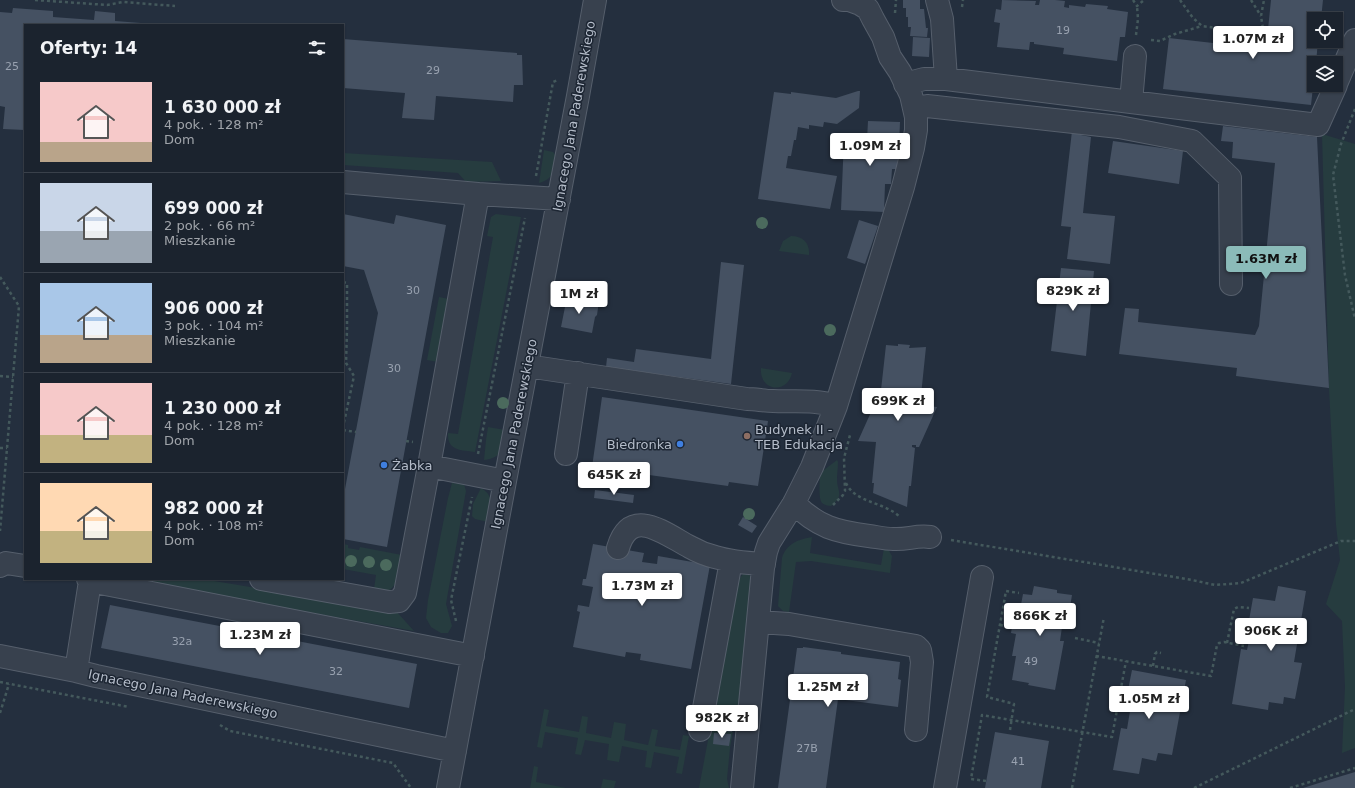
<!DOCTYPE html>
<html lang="pl">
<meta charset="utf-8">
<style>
body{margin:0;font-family:"DejaVu Sans",sans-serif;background:#282f3a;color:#f1f3f6;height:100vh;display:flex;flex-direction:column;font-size:15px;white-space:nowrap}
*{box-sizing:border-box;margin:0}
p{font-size:13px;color:#a0a4aa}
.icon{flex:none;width:22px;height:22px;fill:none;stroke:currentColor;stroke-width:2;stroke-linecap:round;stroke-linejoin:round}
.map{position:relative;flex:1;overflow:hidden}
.panel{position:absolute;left:24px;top:24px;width:320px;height:556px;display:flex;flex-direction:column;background:#1b232e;border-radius:0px;box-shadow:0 1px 3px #0004,0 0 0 1px #39404a}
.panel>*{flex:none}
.fabs{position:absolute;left:1307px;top:12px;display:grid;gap:8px}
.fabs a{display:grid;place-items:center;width:36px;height:36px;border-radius:0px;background:#1b232e;box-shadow:0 1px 3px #0004,0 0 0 1px #39404a;font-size:20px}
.price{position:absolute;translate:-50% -34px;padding:0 9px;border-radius:4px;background:#fff;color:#222;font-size:13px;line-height:26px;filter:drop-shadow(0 1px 2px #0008)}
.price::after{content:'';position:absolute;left:50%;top:24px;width:12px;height:9px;margin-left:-6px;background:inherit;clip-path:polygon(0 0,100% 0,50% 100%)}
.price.current{background:#8bbbb9;color:#111}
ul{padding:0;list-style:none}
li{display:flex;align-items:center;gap:12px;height:100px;padding:0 16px}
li+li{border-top:1px solid #39404a}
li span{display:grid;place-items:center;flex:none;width:112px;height:80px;border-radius:0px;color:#555}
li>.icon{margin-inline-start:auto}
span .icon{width:48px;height:48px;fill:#fffc;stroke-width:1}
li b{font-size:17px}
h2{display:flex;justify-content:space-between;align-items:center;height:48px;padding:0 16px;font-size:17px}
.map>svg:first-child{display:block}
.green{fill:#263c3f}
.building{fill:#455162}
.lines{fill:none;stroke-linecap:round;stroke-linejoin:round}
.minor-casing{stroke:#565f6c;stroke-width:24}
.path{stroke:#44595c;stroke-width:2.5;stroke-dasharray:3 3;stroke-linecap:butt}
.minor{stroke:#38414e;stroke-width:22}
.tree{fill:#4b6a5d}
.education-dot{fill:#8d6e63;stroke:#1d2633;stroke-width:1.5}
.shop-dot{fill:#3f7fe0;stroke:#1d2633;stroke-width:1.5}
.labels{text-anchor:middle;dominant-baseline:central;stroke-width:3;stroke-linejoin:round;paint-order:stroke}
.number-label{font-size:11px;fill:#98a1af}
.street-label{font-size:13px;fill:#b4bcc9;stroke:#1d2633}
.poi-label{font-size:13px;fill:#b4bcc9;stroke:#1d2633;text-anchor:start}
</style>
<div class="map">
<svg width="1355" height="788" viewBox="0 0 1355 788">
<rect width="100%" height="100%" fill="#242f3e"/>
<!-- green -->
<path class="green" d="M 1322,134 L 1355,144 L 1355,748 L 1342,753 L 1345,687 L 1342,621 L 1326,604 L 1340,560 L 1336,525 L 1329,388 Z
M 544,150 L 553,152 L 557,157 C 553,171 554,179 539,183 Z
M 343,153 L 492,162 L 501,181 L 466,182 L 458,173 L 343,165 Z
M 496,214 L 521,217 L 475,452 C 461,450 447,451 448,433 L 458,434 L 493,237 L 487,236 L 491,217 Z
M 791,236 C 803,236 810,243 809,255 L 779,251 L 783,241 Z
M 439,297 L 449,299 L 438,362 L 427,360 Z
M 761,368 L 792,373 C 787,395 759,391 761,368 Z
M 488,427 L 505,430 C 502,446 504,458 484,460 L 486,440 Z
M 837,460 L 838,462 C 838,468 837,474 837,479 C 837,492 845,495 831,506 C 828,506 824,505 822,503 C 818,498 820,479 820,473 Z
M 452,483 L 464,484 L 466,491 L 446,604 L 452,626 L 448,633 L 441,633 L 431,627 L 426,618 L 428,600 L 448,498 Z
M 481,488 C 496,497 490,507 488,522 L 475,519 L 472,516 L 473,504 Z
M 812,537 L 810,553 L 881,565 L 884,548 L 888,549 L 892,556 L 890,573 L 811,561 L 796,562 L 789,612 L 783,611 L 778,606 L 782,558 C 786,544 799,539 812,537 Z
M 343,544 L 348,545 L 348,548 L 359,550 L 360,547 L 402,555 C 400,568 400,586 386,592 L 374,589 L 376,575 L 343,569 Z
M 748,573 L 751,577 L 752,580 L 739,708 L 736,713 L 730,748 L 727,779 L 729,788 L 699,788 L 736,591 L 739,579 L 743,574 Z
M 121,579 L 202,579 L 396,611 L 414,631 Z
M 544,709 L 549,710 L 546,726 L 579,732 L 582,716 L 588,717 L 586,733 L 611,738 L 614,722 L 626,724 L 624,740 L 648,745 L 652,729 L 658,730 L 655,746 L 680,750 L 683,735 L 689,736 L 682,774 L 676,773 L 679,757 L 654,752 L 651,768 L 645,767 L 647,751 L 622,746 L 619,762 L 607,760 L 609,744 L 585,740 L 581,755 L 575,754 L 578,738 L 545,732 L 542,748 L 537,747 Z
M 534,766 L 538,767 L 536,782 L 566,788 L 530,788 Z
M 603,779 L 616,781 L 614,788 L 601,788 Z"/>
<!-- building -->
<path class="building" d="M 903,0 L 920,0 L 920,9 L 924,9 L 926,28 L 928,28 L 927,37 L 910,36 L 911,27 L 908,27 L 908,17 L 906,17 L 906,8 L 903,8 Z
M 1002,0 L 1036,1 L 1035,5 L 1039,5 L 1040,0 L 1055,0 L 1065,1 L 1064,7 L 1069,8 L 1069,5 L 1085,7 L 1086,4 L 1108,6 L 1107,9 L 1128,12 L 1125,37 L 1120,37 L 1117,61 L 1063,54 L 1064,48 L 1034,44 L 1034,42 L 1030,42 L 1029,50 L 997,47 L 1000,23 L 994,22 L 996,9 L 1001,10 Z
M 1271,0 L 1323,0 L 1321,19 L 1314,19 L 1314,41 L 1318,41 L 1316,63 L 1314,63 L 1314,78 L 1311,105 L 1163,89 L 1169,38 L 1266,49 Z
M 13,8 L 53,11 L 53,17 L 94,20 L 95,11 L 115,13 L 115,21 L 154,24 L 154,25 L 25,25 L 25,130 L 3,129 L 5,107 L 0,106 L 0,12 L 12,13 Z
M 913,37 L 930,38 L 929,57 L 912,56 Z
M 343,39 L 517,53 L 517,55 L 522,55 L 523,85 L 514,85 L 513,102 L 436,96 L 434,120 L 402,118 L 405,93 L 343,88 Z
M 858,91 L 860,91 L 859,108 L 837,124 L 824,122 L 823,127 L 809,125 L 809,129 L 798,127 L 796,140 L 794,140 L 791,156 L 788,156 L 786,168 L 837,176 L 830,209 L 758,199 L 774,92 L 791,94 L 791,92 L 836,98 Z
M 868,121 L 900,122 L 898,169 L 892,169 L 891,184 L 885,184 L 884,212 L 841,210 L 844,139 L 867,140 Z
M 1223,126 L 1317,137 L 1329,388 L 1236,376 L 1237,368 L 1119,354 L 1125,308 L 1139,309 L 1138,322 L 1255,335 L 1259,326 L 1275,163 L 1232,158 L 1233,142 L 1221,141 Z
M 1072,131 L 1081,132 L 1081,135 L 1091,137 L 1083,213 L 1115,216 L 1110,264 L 1067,259 L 1071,227 L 1061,226 Z
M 1113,141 L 1183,151 L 1179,184 L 1108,173 Z
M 343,214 L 394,224 L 396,215 L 446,225 L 387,547 L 343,539 L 343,489 L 345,489 L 378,313 L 364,270 L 343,266 Z
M 859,220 L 878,226 L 865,264 L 847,258 Z
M 721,262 L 744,265 L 731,384 L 606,367 L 607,358 L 634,362 L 636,349 L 711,359 Z
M 1061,268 L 1094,271 L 1086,356 L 1051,351 Z
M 567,297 L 584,300 L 583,303 L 598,306 L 598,308 L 597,315 L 595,317 L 592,333 L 561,327 Z
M 898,344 L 910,345 L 909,348 L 926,347 L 920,405 L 937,407 L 919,447 L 916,447 L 916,445 L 912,445 L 912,447 L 915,448 L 911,486 L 909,486 L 907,507 L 873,493 L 874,483 L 872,483 L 876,442 L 858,441 L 876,401 L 880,401 L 880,399 L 886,345 L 898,346 Z
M 602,397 L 768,421 L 758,486 L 729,482 L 728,486 L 592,467 Z
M 595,490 L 634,495 L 633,503 L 594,498 Z
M 743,517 L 757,526 L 752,533 L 738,525 Z
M 593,544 L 644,553 L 642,562 L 657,564 L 658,556 L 710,565 L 691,669 L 640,660 L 641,654 L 626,652 L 625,657 L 573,647 L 580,612 L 577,611 L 578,605 L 589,607 L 593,587 L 582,585 L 583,579 L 586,579 Z
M 1034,586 L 1057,590 L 1057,593 L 1072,595 L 1068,620 L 1063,620 L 1060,641 L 1064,641 L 1055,690 L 1028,685 L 1029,683 L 1012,680 L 1016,656 L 1012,656 L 1016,634 L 1011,633 L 1014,614 L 1019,615 L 1023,594 L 1032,595 Z
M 1278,586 L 1306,591 L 1294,662 L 1302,663 L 1295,699 L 1284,697 L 1283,704 L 1269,702 L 1268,710 L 1232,704 L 1241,649 L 1247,650 L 1252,626 L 1248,626 L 1253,598 L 1275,601 Z
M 110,605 L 417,664 L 409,708 L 101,648 Z
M 803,647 L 841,652 L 841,654 L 900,662 L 898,679 L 901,680 L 898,707 L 838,699 L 826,788 L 778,788 L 797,648 L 803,648 Z
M 1132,670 L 1186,680 L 1172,755 L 1158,753 L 1156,761 L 1142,758 L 1139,774 L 1113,770 L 1121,728 L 1127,729 L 1130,711 L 1124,710 Z
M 718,709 L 733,711 L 732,720 L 717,718 Z
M 716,720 L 733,721 L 732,732 L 715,731 Z
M 995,732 L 1049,741 L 1041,788 L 985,788 Z
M 714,733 L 731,734 L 729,746 L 713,744 Z
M 1355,772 L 1355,788 L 1303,788 L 1335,778 Z"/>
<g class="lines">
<defs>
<path id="minor" d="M 937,0 L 942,19 L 946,79
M 905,84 L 924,79 L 946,79 L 1131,102 L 1135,56
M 1336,84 L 1355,40
M 1131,102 L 1318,125 L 1336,85
M 914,108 L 927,106 L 1119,127 L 1192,141 L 1230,178 L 1231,284
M 343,182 L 478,194 L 429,466
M 478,194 L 559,199
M 527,366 L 747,399 C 756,399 764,401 773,401 C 794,402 815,399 836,406
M 566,454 L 578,373
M 794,503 C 817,527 837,532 869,536 C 877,537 885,539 893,539 C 907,540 916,535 930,537
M 618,548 C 631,505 665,534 690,547 C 697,551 707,555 715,557 C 731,562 747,563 764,564
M 0,566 L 6,563 L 25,566
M 88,579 L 90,581 L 473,656
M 261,579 L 389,602 L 399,601 L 405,593 L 429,466 L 505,481
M 758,622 L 789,624 L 916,646 L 920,650 L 922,662 L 916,730
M 0,656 L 76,671 L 96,676 L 455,751
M 76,671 L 90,581
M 700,730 L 731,561
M 448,788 L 505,481 L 578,96 L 595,0
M 742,788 L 763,568 L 766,552 L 769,543 L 794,503 L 812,467 L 836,406 L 903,187 L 913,148 L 916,130 L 916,117 L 911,95 L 900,72 L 890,57 L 883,37 L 873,19 L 868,9 L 860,4 L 849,0 L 843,0
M 945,788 L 982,577"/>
</defs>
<!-- minor casing -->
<use href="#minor" class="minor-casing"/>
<!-- path -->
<path class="path" d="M 35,0 L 107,5 L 123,2 L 175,6
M 1133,0 L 1137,6 L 1144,0
M 1180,0 L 1193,18 L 1202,26 L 1224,29 L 1245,34 L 1265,42 L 1261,16 L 1264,0
M 1251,0 L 1261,16
M 962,7 L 963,0
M 895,13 L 896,0
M 1136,35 L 1138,19 L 1137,6
M 1151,40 L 1160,41 L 1175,34 L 1202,26
M 1355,109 L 1341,144 L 1333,175 L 1345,275 L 1355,319
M 536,176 L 553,82 L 558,80
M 0,277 L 19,306 L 0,531
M 343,282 L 347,283 L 347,329 L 346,363 L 354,376 L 343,427
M 0,376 L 13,377
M 343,430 L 356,432
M 406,441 L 413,442
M 0,448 L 7,448
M 478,454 L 525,218
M 846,483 C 855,503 885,502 900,517
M 833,505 L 843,495 L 845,491 L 844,458 L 850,435
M 951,540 L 1192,580 L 1215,585 L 1241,583 L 1341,541 L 1355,541
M 456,621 L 451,600 L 472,497
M 1000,625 L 1010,627
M 1075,638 L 1099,643
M 1227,643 L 1234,609 L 1238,607 L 1249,608
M 1096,656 L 1211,676 L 1217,645 L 1219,643 L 1224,642 L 1244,646
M 1153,666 L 1155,654 L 1157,652 L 1161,653
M 0,682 L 129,707
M 0,713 L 9,684
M 220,725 L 230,731 L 393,763 L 411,788
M 1010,730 L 1014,704 L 987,697 L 1006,591 L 1019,593
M 986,781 L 971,779 L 982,715 L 1112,737 L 1126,661
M 1072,788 L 1104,617
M 1194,788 L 1355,709
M 1290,788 L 1355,768"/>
<!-- minor -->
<use href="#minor" class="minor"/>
</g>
<!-- trees -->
<g class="tree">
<circle cx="762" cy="223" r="6"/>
<circle cx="830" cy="330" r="6"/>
<circle cx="503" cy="403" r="6"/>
<circle cx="749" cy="514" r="6"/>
<circle cx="351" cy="561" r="6"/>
<circle cx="369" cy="562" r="6"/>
<circle cx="386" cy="565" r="6"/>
</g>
<!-- markers -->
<circle class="education-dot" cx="747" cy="436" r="4"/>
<g class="shop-dot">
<circle cx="680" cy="444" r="4"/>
<circle cx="384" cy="465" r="4"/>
</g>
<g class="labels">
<!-- number labels -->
<g class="number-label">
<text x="1063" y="30">19</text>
<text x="12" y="66">25</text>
<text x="433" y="70">29</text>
<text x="413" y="290">30</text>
<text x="394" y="368">30</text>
<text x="182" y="641">32a</text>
<text x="1031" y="661">49</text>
<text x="336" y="671">32</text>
<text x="807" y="748">27B</text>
<text x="1018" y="761">41</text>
</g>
<!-- street labels -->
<g class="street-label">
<text transform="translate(574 116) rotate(-80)">Ignacego Jana Paderewskiego</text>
<text transform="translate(514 434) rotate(-79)">Ignacego Jana Paderewskiego</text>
<text transform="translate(183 694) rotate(12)">Ignacego Jana Paderewskiego</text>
</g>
<!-- poi labels -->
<g class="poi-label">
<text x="755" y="429">Budynek II -<tspan x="755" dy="15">TEB Edukacja</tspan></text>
<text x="672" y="444" text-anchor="end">Biedronka</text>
<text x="392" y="465">Żabka</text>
</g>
</g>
</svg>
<div class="fabs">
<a><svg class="icon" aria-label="locate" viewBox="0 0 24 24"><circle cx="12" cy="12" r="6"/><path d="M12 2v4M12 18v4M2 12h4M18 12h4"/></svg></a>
<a><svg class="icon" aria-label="layers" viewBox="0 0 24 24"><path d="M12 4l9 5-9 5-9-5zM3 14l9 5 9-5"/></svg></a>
</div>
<b class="price" style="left:1253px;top:60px">1.07M zł</b>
<b class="price" style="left:870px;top:167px">1.09M zł</b>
<b class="price current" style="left:1266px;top:280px">1.63M zł</b>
<b class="price" style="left:1073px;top:312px">829K zł</b>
<b class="price" style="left:579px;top:315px">1M zł</b>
<b class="price" style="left:898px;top:422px">699K zł</b>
<b class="price" style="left:614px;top:496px">645K zł</b>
<b class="price" style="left:642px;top:607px">1.73M zł</b>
<b class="price" style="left:1040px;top:637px">866K zł</b>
<b class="price" style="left:1271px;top:652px">906K zł</b>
<b class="price" style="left:260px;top:656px">1.23M zł</b>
<b class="price" style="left:828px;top:708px">1.25M zł</b>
<b class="price" style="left:1149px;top:720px">1.05M zł</b>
<b class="price" style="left:722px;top:739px">982K zł</b>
<section class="panel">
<h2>Oferty: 14<svg class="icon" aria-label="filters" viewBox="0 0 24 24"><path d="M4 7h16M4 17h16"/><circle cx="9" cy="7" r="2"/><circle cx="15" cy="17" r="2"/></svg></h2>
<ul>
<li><span style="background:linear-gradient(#f6c9c9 75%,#b9a48a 0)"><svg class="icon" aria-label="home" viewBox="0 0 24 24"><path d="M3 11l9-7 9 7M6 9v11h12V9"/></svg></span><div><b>1 630 000 zł</b><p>4 pok. · 128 m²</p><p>Dom</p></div></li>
<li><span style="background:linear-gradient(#c9d6e8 60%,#9aa5b1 0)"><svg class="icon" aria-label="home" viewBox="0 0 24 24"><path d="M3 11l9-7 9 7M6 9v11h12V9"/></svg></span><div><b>699 000 zł</b><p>2 pok. · 66 m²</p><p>Mieszkanie</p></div></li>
<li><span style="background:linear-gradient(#a9c7e8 65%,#b9a48a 0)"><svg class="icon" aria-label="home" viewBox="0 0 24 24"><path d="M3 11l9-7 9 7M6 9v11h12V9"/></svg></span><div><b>906 000 zł</b><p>3 pok. · 104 m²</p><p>Mieszkanie</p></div></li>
<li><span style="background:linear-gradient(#f6c9c9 65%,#c2b280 0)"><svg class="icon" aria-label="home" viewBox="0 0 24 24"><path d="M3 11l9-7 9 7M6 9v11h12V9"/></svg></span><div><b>1 230 000 zł</b><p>4 pok. · 128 m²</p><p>Dom</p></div></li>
<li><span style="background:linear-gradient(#ffd9b3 60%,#c2b280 0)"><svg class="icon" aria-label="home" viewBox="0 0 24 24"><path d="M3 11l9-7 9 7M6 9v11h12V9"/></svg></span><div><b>982 000 zł</b><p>4 pok. · 108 m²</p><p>Dom</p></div></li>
</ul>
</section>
</div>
